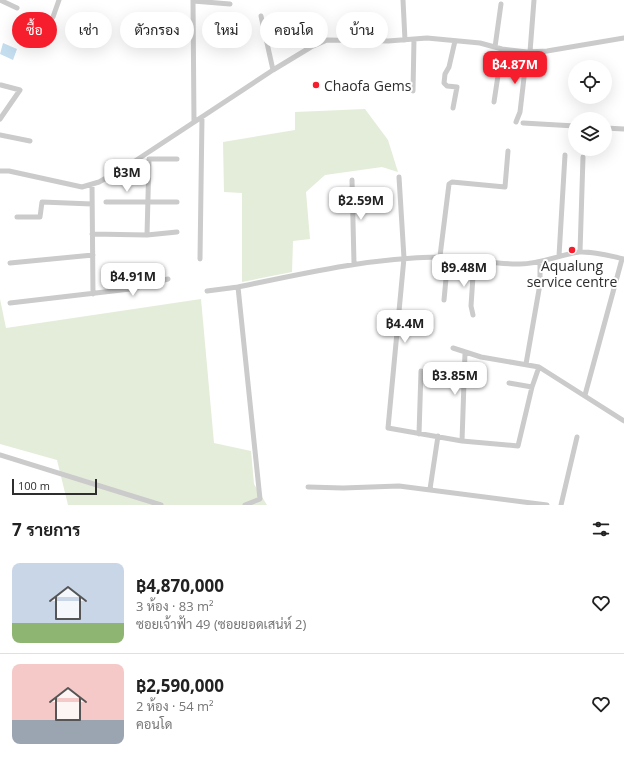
<!DOCTYPE html>
<html lang="th">
<meta charset="utf-8">
<style>
body{margin:0;font-family:"Open Sans",Sarabun,sans-serif;background:#f6f6f6;color:#222;height:100vh;display:flex;flex-direction:column;font-size:15px;white-space:nowrap}
*{box-sizing:border-box;margin:0}
p{font-size:13px;color:#767676}
.icon{flex:none;width:22px;height:22px;fill:none;stroke:currentColor;stroke-width:2;stroke-linecap:round;stroke-linejoin:round}
.map{position:relative;height:505px;overflow:hidden}
.sheet{display:flex;flex-direction:column;background:#fff;flex:1}
.sheet>*{flex:none}
.banner{position:absolute;left:12px;top:12px;width:400px;height:36px;display:flex;gap:8px}
.fabs{position:absolute;left:568px;top:60px;display:grid;gap:8px}
.fabs a{display:grid;place-items:center;width:44px;height:44px;border-radius:50%;background:#fff;box-shadow:0 4px 16px #0002;font-size:20px}
.scale{position:absolute;left:12px;bottom:10px;width:85px;box-sizing:border-box;padding-left:4px;border:2px solid #2e2e2e;border-top:0;font-size:11px;line-height:14px;white-space:nowrap;color:#2e2e2e;-webkit-text-stroke:3px #fff;paint-order:stroke}
.price{position:absolute;translate:-50% -34px;padding:0 9px;border-radius:8px;background:#fff;color:#222;font-size:13px;line-height:26px;filter:drop-shadow(0 1px 2px #0008)}
.price::after{content:'';position:absolute;left:50%;top:24px;width:12px;height:9px;margin-left:-6px;background:inherit;clip-path:polygon(0 0,100% 0,50% 100%)}
.price.selected{background:#f61e2c;color:#fff}
ul{padding:0;list-style:none}
li{display:flex;align-items:center;gap:12px;height:100px;padding:0 12px}
li+li{border-top:1px solid #e0e0e0}
li span{display:grid;place-items:center;flex:none;width:112px;height:80px;border-radius:8px;color:#555}
li>.icon{margin-inline-start:auto}
span .icon{width:48px;height:48px;fill:#fffc;stroke-width:1}
li b{font-size:17px}
h2{display:flex;justify-content:space-between;align-items:center;height:48px;padding:0 12px;font-size:17px}
.pill{padding:0 14px;border-radius:18px;background:#fff;box-shadow:0 4px 16px #0002;font-size:14px;line-height:36px}
.pill.selected{background:#f61e2c;color:#fff}
.map>svg:first-child{display:block}
.green{fill:#e4edda}
.water{fill:#c4deef}
.lines{fill:none;stroke-linecap:round;stroke-linejoin:round}
.minor{stroke:#cbcbcb;stroke-width:5}
.poi-dot{fill:#f61e2c;stroke:#fff;stroke-width:1.5}
.labels{text-anchor:middle;dominant-baseline:central;stroke-width:4;stroke-linejoin:round;paint-order:stroke}
.poi-label{font-size:14px;fill:#2e2e2e;stroke:#fff;text-anchor:start}
</style>
<div class="map">
<svg width="624" height="505" viewBox="0 0 624 505">
<rect width="100%" height="100%" fill="#fff"/>
<!-- green -->
<path class="green" d="M 365,109 L 388,140 L 398,172 L 382,167 L 325,175 L 306,192 L 310,239 L 293,241 L 292,272 L 242,282 L 242,193 L 224,192 L 223,142 L 295,130 L 295,112 Z
M 0,299 L 6,328 L 201,299 L 214,443 L 251,451 L 254,484 L 267,505 L 68,505 L 57,460 L 0,444 Z"/>
<!-- water -->
<path class="water" d="M 3,43 L 17,49 L 13,60 L 0,54 Z"/>
<g class="lines">
<!-- minor -->
<path class="minor" d="M 0,0 L 17,8
M 193,0 L 194,122
M 403,0 L 405,40
M 193,1 L 230,4
M 261,16 L 273,70
M 37,33 L 53,17 L 59,0
M 495,47 L 501,4
M 530,52 L 534,0
M 413,91 L 414,39
M 494,102 L 502,49
M 453,108 L 457,87 L 447,86 L 444,83 L 445,74 L 449,67 L 455,41
M 0,119 L 20,90 L 1,85
M 516,122 L 520,112 L 527,52
M 523,123 L 575,126
M 605,128 L 624,129
M 0,135 L 30,141
M 0,171 L 9,171 L 82,187 L 99,182 L 126,167 L 273,70 L 311,47 L 327,40 L 388,41 L 427,38 L 480,43 L 502,49 L 527,52 L 547,51 L 624,38
M 399,177 L 404,258 L 388,428 L 462,441 L 518,446 L 532,387 L 539,367
M 352,180 L 354,263
M 92,184 L 93,294
M 106,202 L 177,202
M 17,217 L 40,217 L 42,202 L 92,204
M 92,234 L 147,235 L 177,232
M 147,235 L 149,159 L 177,159
M 580,252 L 583,157
M 440,256 L 449,184 L 452,182 L 505,187 L 508,151
M 559,256 L 565,155
M 200,259 L 202,117
M 10,263 L 93,255
M 207,291 L 238,287
M 444,300 L 448,257
M 10,303 L 130,289 L 168,279
M 473,315 L 471,306 L 474,261
M 453,348 L 481,357 L 539,367 L 624,421
M 526,364 L 540,284 L 540,262
M 509,383 L 532,387
M 585,395 L 622,259
M 419,434 L 421,371
M 462,441 L 465,353
M 0,455 L 161,505
M 308,487 L 343,488 L 399,486 L 547,505
M 430,489 L 438,436
M 245,505 L 260,499 L 238,287 C 305,273 370,258 438,257 C 465,256 493,265 520,264 C 540,264 559,255 579,252 C 594,251 610,256 624,259
M 561,505 L 577,437"/>
</g>
<!-- markers -->
<g class="poi-dot">
<circle cx="316" cy="85" r="4"/>
<circle cx="572" cy="250" r="4"/>
</g>
<g class="labels">
<!-- poi labels -->
<g class="poi-label">
<text x="324" y="85">Chaofa Gems</text>
<text x="572" y="265" text-anchor="middle">Aqualung<tspan x="572" dy="16">service centre</tspan></text>
</g>
</g>
</svg>
<div class="fabs">
<a><svg class="icon" aria-label="locate" viewBox="0 0 24 24"><circle cx="12" cy="12" r="6"/><path d="M12 2v4M12 18v4M2 12h4M18 12h4"/></svg></a>
<a><svg class="icon" aria-label="layers" viewBox="0 0 24 24"><path d="M12 4l9 5-9 5-9-5zM3 14l9 5 9-5"/></svg></a>
</div>
<div class="scale">100 m</div>
<b class="price selected" style="left:515px;top:85px">฿4.87M</b>
<b class="price" style="left:127px;top:193px">฿3M</b>
<b class="price" style="left:361px;top:221px">฿2.59M</b>
<b class="price" style="left:464px;top:288px">฿9.48M</b>
<b class="price" style="left:133px;top:297px">฿4.91M</b>
<b class="price" style="left:405px;top:344px">฿4.4M</b>
<b class="price" style="left:455px;top:396px">฿3.85M</b>
<div class="banner">
<a class="pill selected">ซื้อ</a>
<a class="pill">เช่า</a>
<a class="pill">ตัวกรอง</a>
<a class="pill">ใหม่</a>
<a class="pill">คอนโด</a>
<a class="pill">บ้าน</a>
</div>
</div>
<section class="sheet">
<h2>7 รายการ<svg class="icon" aria-label="filters" viewBox="0 0 24 24"><path d="M4 7h16M4 17h16"/><circle cx="9" cy="7" r="2"/><circle cx="15" cy="17" r="2"/></svg></h2>
<ul>
<li><span style="background:linear-gradient(#c9d6e8 75%,#8fb573 0)"><svg class="icon" aria-label="home" viewBox="0 0 24 24"><path d="M3 11l9-7 9 7M6 9v11h12V9"/></svg></span><div><b>฿4,870,000</b><p>3 ห้อง · 83 m²</p><p>ซอยเจ้าฟ้า 49 (ซอยยอดเสน่ห์ 2)</p></div><svg class="icon" aria-label="heart" viewBox="0 0 24 24"><path d="M12 20l-8-8c-3-5 5-10 8-4 3-6 11-1 8 4z"/></svg></li>
<li><span style="background:linear-gradient(#f6c9c9 70%,#9aa5b1 0)"><svg class="icon" aria-label="home" viewBox="0 0 24 24"><path d="M3 11l9-7 9 7M6 9v11h12V9"/></svg></span><div><b>฿2,590,000</b><p>2 ห้อง · 54 m²</p><p>คอนโด</p></div><svg class="icon" aria-label="heart" viewBox="0 0 24 24"><path d="M12 20l-8-8c-3-5 5-10 8-4 3-6 11-1 8 4z"/></svg></li>
</ul>
</section>
